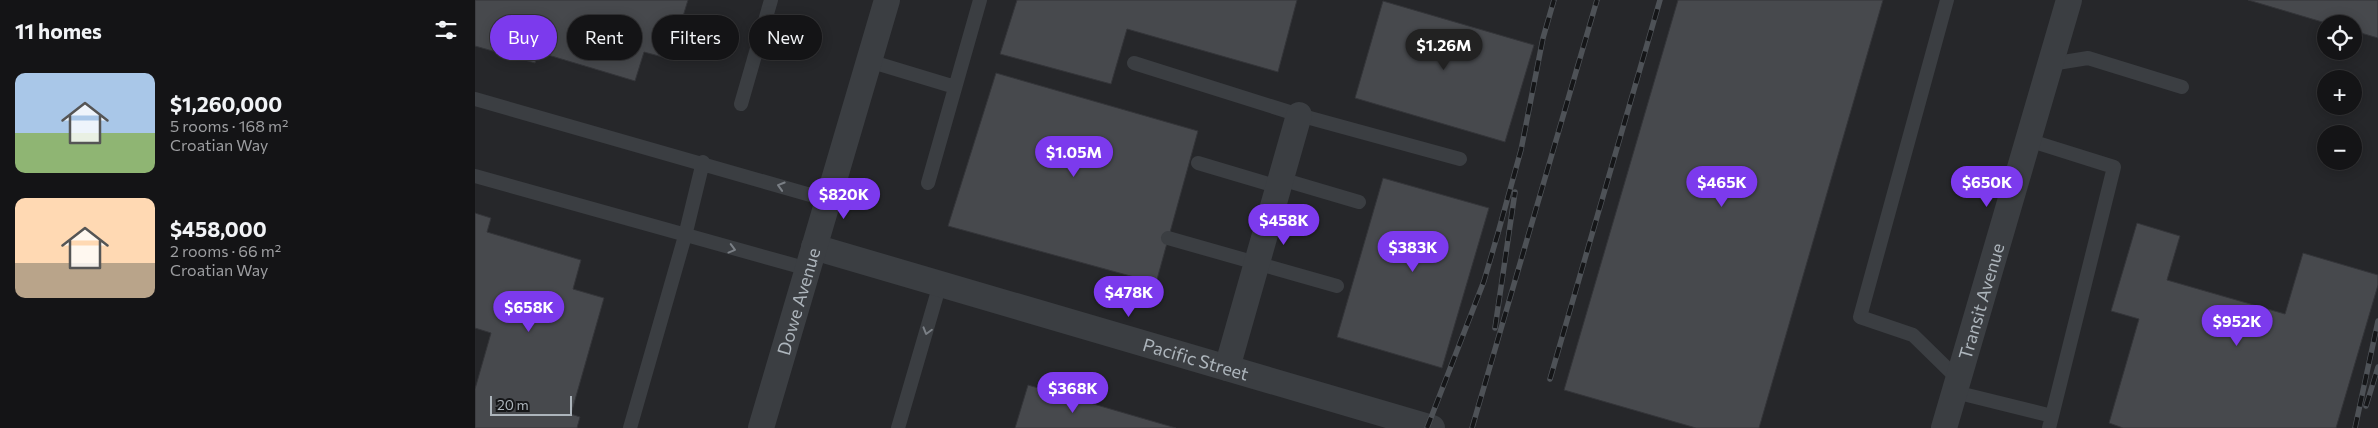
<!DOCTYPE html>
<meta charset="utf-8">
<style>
body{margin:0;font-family:Commissioner,sans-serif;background:#1d1d1f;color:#f1f3f6;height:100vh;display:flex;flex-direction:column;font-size:19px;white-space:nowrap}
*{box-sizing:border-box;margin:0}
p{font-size:16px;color:#9d9ea1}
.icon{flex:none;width:28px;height:28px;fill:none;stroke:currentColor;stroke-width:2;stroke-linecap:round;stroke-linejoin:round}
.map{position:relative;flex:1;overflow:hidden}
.drawer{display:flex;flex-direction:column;background:#141416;width:475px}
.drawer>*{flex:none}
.banner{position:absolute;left:15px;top:15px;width:475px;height:45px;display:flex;gap:10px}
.tools{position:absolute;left:1842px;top:15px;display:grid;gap:10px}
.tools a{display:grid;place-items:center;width:45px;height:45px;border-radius:50%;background:#141416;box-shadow:0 2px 12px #0003,0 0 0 1px #333335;font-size:25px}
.scale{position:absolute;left:15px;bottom:12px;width:82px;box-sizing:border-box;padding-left:5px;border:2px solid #adb5bc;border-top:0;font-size:14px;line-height:18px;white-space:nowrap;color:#adb5bc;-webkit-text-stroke:4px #151618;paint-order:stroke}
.price{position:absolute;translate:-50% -42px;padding:0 11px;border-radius:18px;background:#7c3aed;color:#fff;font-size:16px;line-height:32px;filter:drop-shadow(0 1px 2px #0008)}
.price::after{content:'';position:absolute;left:50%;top:30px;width:15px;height:11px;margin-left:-8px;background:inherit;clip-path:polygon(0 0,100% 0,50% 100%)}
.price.on{background:#222;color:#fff}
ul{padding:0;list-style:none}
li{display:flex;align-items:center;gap:15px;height:125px;padding:0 15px}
li span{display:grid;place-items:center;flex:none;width:140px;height:100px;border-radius:10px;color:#555}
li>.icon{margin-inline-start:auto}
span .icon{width:60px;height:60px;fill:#fffc;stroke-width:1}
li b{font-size:21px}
h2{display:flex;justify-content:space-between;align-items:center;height:60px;padding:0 15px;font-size:21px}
.tag{padding:0 18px;border-radius:22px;background:#141416;box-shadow:0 2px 12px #0003,0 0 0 1px #333335;font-size:18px;line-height:45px}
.tag.on{background:#7c3aed;color:#fff}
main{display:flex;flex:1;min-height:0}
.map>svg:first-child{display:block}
.built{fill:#26272a;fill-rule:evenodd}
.building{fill:#47494d;stroke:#343539}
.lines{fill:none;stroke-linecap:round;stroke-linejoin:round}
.service{stroke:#3b3e42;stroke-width:14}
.minor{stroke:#3b3e42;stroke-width:26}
.rail-casing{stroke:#4e5257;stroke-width:5.5}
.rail{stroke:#151618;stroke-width:4;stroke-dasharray:11;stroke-linecap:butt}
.oneway{stroke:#7a7f85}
.labels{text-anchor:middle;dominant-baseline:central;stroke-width:4;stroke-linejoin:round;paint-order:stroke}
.street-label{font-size:18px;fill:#adb5bc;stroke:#151618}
</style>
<main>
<section class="drawer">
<h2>11 homes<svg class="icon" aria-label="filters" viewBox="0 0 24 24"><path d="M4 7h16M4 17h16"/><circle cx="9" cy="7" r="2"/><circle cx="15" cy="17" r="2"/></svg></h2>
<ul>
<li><span style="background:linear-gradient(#a9c7e8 60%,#8fb573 0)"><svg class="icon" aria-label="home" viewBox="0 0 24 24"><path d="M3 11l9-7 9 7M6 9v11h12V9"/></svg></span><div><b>$1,260,000</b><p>5 rooms · 168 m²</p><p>Croatian Way</p></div></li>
<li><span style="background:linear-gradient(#ffd9b3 65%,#b9a48a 0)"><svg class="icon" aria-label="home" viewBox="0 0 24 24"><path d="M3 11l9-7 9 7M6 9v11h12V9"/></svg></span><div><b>$458,000</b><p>2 rooms · 66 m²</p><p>Croatian Way</p></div></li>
</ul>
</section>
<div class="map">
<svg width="1903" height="428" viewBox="0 0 1903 428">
<rect width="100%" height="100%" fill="#1a1b1d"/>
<!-- built -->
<path class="built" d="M 0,0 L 1903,0 L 1903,428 L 0,428 ZM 1851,24 L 1879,24 L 1879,51 L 1851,51 ZM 1851,79 L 1879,79 L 1879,106 L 1851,106 ZM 1851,134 L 1879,134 L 1879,161 L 1851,161 Z"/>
<!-- building -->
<path class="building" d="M 0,0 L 213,0 L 195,59 L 169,52 L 160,81 L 63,52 L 60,63 L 0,46 Z
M 542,0 L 822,0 L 803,72 L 652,29 L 636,84 L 525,54 Z
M 1203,0 L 1408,0 L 1284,428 L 1221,428 L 1089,390 Z
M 1773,0 L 1903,0 L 1903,38 L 1879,31 L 1879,24 L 1854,24 Z
M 908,1 L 1059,45 L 1030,142 L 880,98 Z
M 521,73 L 723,131 L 681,283 L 473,226 Z
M 908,178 L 1014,208 L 967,368 L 862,337 Z
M 0,213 L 16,218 L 12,232 L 106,260 L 98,289 L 129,298 L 96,414 L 105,417 L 102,428 L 0,428 L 0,389 L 16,333 L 0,328 Z
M 1662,223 L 1705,236 L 1692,280 L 1810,314 L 1828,253 L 1903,275 L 1903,285 L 1861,428 L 1648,428 L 1634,423 L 1664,319 L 1636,311 Z
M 553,385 L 701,428 L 540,428 Z"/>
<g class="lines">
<!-- service -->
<path class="service" d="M 1472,0 L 1385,317 L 1438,335 L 1483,379
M 394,61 L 480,87
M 659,63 L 824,115 L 985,159
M 1576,64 L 1613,58 L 1707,87
M 0,99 L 353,200
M 266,104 L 296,0
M 1553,140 L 1639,167 L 1577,416
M 723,163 L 804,187
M 0,176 L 333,269
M 806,179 L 884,202
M 453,183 L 505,0
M 693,238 L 862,286
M 1480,392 L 1577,416 L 1574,428
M 155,428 L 210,236 L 228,162
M 423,428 L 465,284"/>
<!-- minor -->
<g class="minor">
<path id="s1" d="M 339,247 L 957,428"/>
<path d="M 752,368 L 824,115"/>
<path id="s2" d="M 286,428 L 412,0"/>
<path id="s3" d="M 1469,428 L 1594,0"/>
</g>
<defs>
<path id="rail" d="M 1020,328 L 1040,192
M 1075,379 L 1185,0
M 1891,406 L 1903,367
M 952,428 L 1009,281 L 1023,233 L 1046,150 L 1068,38 L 1079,0
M 997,428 L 1122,0
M 1880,428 L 1903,321"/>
</defs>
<!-- rail casing -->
<use href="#rail" class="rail-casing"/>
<!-- rail -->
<use href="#rail" class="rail"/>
</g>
<!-- one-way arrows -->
<defs><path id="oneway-chevron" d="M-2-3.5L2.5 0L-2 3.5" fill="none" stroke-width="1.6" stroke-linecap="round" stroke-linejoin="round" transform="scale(1.25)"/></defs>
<g class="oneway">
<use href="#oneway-chevron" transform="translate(306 186) rotate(-163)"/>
<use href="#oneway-chevron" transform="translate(257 249) rotate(15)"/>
<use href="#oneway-chevron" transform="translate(452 331) rotate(106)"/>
</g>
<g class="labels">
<!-- street labels -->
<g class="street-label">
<text stroke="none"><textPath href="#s2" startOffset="132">Dowe Avenue</textPath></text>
<text stroke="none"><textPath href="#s3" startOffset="132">Transit Avenue</textPath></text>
<text stroke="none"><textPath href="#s1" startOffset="398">Pacific Street</textPath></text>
</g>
</g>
</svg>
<div class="tools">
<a><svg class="icon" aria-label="locate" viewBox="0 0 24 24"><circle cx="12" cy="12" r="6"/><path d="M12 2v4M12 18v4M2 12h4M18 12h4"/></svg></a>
<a>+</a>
<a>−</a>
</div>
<div class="scale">20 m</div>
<b class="price on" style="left:969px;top:71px">$1.26M</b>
<b class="price" style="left:599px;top:178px">$1.05M</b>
<b class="price" style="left:1247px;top:208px">$465K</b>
<b class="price" style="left:1512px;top:208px">$650K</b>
<b class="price" style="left:369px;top:220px">$820K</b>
<b class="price" style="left:809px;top:246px">$458K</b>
<b class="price" style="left:938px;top:273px">$383K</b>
<b class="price" style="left:654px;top:318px">$478K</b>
<b class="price" style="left:54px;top:333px">$658K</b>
<b class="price" style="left:1762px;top:347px">$952K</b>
<b class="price" style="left:598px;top:414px">$368K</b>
<div class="banner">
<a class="tag on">Buy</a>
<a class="tag">Rent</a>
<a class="tag">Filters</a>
<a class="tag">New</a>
</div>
</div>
</main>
